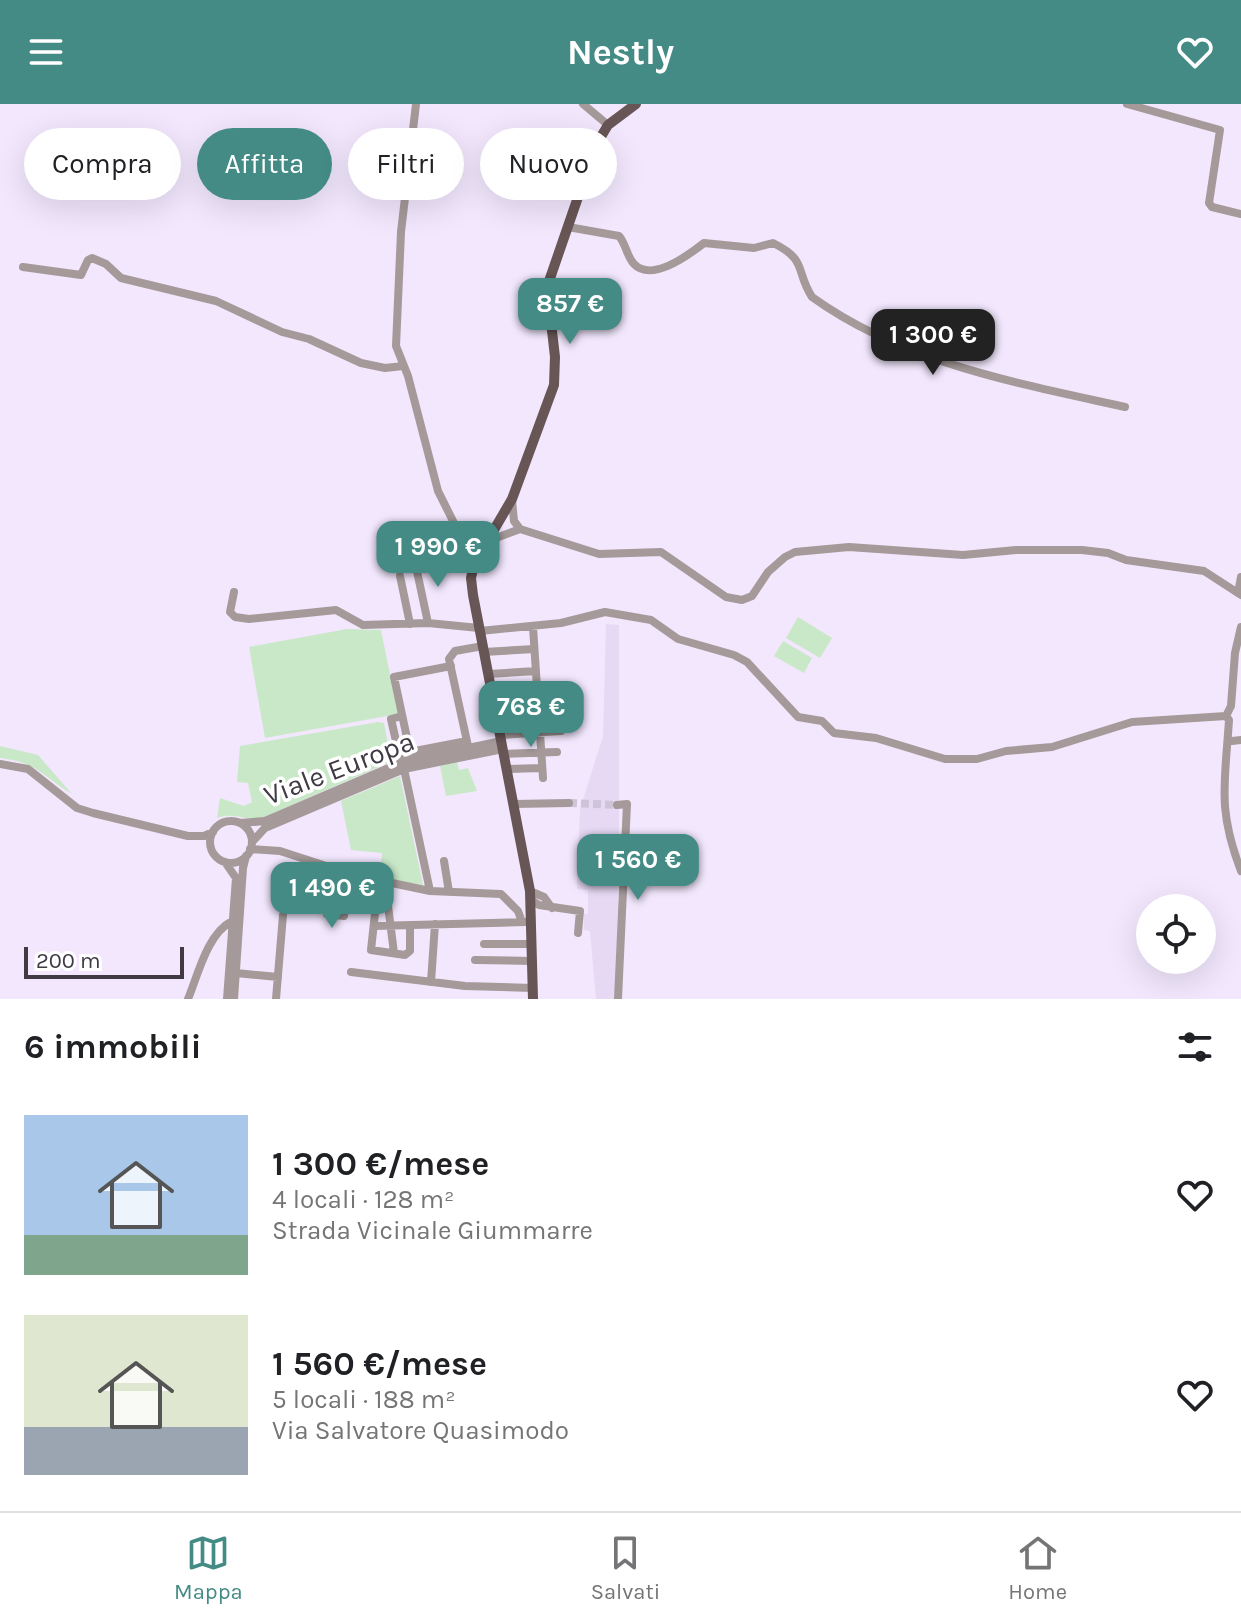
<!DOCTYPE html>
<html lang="it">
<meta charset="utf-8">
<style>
body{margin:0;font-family:Karla,sans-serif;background:#f6f6f6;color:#202124;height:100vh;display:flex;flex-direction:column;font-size:30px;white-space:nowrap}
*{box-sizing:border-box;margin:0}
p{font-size:26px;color:#757577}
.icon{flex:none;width:44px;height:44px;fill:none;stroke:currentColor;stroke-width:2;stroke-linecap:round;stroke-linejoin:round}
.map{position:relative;height:895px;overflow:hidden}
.drawer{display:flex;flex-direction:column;background:#fff;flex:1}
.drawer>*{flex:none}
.hud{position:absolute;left:24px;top:24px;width:800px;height:72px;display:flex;gap:16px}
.buttons{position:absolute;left:1136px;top:790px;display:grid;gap:16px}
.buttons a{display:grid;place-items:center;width:80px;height:80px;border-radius:50%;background:#fff;box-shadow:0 8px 32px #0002;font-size:40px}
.scale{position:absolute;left:24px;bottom:20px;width:160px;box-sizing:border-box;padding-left:8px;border:4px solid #3f3a43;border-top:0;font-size:22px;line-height:28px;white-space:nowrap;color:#3f3a43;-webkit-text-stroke:6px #fff;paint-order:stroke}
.price{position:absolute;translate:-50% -68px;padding:0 18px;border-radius:16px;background:#448b85;color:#fff;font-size:26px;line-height:52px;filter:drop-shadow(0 2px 4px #0008)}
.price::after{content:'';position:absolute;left:50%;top:48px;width:24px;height:18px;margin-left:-12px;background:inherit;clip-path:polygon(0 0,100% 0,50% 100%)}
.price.selected{background:#222;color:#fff}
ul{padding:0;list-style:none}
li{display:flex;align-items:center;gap:24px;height:200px;padding:0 24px}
li span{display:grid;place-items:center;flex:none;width:224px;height:160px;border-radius:0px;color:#555}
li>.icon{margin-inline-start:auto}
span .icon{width:96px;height:96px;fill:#fffc;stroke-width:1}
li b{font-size:34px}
h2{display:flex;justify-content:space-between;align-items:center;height:96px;padding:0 24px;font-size:34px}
.tag{padding:0 28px;border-radius:36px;background:#fff;box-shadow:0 8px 32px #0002;font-size:28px;line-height:72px}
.tag.selected{background:#448b85;color:#fff}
header{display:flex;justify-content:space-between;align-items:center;height:104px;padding:0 24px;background:#448b85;color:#fff;font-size:36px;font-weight:700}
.dock{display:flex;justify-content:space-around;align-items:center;height:112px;border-top:2px solid #e0e0e0;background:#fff;font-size:22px;color:#757577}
.dock a{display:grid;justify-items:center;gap:4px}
.dock .selected{color:#448b85}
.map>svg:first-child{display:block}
.built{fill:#e7d9f4}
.green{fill:#c9e8c8}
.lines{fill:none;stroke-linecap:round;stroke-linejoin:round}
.minor-tunnel{stroke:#cec4d8;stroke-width:8;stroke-dasharray:8 4;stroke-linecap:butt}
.minor{stroke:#a59999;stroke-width:8}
.major{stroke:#685555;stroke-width:10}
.labels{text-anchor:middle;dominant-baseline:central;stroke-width:7;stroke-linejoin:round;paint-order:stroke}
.street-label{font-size:28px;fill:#3f3a43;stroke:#fff}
</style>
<header><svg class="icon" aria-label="menu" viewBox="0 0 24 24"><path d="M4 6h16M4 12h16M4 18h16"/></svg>Nestly<svg class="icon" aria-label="heart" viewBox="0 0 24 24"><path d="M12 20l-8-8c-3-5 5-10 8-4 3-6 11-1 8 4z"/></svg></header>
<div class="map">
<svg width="1241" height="895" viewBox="0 0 1241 895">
<rect width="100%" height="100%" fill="#f2e7fd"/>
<!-- built -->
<path class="built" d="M 606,520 L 619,521 L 619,777 L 615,895 L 596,895 L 590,827 L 584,826 L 584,810 L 588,810 L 588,786 L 577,785 L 580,705 L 603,632 Z"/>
<!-- green -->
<path class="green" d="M 798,513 L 832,534 L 820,554 L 786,534 Z
M 347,525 L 381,526 L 398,610 L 265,634 L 249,543 Z
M 783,537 L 812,554 L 804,569 L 774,552 Z
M 378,618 L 384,619 L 389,646 L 394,650 L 395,656 L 260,715 C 244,716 233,708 217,714 L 220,694 L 244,702 L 252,698 L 248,679 L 237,678 L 240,642 Z
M 0,642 L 38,651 L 72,690 C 41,671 39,659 0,654 Z
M 457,658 L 459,666 L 468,664 L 477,687 L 446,692 L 440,662 Z
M 400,672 L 423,781 L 382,774 L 380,772 L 382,749 L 351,746 L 341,697 Z"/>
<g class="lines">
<!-- minor-tunnel -->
<path class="minor-tunnel" d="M 569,699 L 617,701"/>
<!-- minor -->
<path class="minor" d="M 416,0 L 401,128 L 396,242 L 408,272 L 438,387 L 458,427 L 472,442 L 469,458 L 471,469
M 583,0 L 608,21
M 1127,0 L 1220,26 L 1209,99 L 1212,103 L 1241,110
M 568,123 L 619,132 C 626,140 627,153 634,160 C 652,179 690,150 704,139 L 754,144 L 773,139 C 808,156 795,167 812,193 C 904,259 1017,279 1125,303
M 23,163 L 81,171 L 88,156 L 92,154 L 106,160 L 121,174 L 216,197 L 282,228 L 309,235 L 361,259 L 385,264 L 403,262
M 512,396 L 514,417 L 520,425
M 488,437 L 520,425 L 599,450 L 661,448 L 726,493 L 742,496 L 752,492 L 768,468 L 785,453 L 795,448 L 849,443 L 963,451 L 1016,446 L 1082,446 L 1108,449 L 1126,456 L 1204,467 L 1241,491
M 415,458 L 428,519
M 400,472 L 410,520
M 234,488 L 230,508 L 235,513 L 249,515 L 336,506 L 363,521 L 428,519 L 479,524
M 1238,489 L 1241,473
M 533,523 L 543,674
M 1241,523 L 1235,549 L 1231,602 L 1226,612 L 1229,616 C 1225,679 1217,705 1241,767
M 480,527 L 561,519 L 605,508 L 651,516 L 678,535 L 734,551 L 747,558 L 798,613 L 822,617 L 834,629 L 876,634 L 945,655 L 977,655 L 1006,647 L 1052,643 L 1132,618 L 1226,612
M 484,548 L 534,545
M 451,562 L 394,573 L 410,648 L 467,637
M 489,570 L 536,567
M 493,590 L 537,588
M 497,611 L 538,608
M 501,631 L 561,627
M 1228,635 L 1232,637 L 1241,636
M 468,642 L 449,555 L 455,547 L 483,542
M 504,650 L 557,648
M 401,659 L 391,615 L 402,612
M 0,660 L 28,665 L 77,704 L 93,709 L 188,732 L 204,732 L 213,728
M 404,665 L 430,787
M 507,665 L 542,664
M 514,700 L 569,699
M 617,701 L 627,700 L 618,895
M210 738a21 21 0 1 1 42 0a21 21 0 1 1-42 0Z
M 240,719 L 265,717 L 405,657 L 502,637
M 252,738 L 265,724 L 404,665 L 503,645
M 250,745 L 280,747 L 354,771 L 430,787 L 501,790 L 518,807 L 522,818
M 444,757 L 449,788
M 225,758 L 236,774 L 227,895
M 335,766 L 327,810 L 344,812 L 350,770
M 375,776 L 376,800 L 371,846 L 405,851 L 410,847 L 410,821
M 385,778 L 394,849
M 530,787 L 544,793 L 552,804
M 530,795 L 539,801 L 580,807 L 578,829
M 374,822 L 526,818
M 484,840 L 532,840
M 475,856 L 532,857
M 351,868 L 465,882 L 533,884
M 236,869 L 278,873
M 431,878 L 435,820
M 188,895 C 198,871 207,830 232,817
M 234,895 L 243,764 L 246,752
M 276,895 L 283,811"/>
<!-- major -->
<path class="major" d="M 533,895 L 530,787 L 473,491 L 471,474 L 474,460 L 512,395 L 554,281 L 555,253 L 547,183 L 596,41 L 608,21 L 636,0"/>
</g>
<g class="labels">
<!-- street labels -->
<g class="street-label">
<text transform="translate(339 664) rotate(-21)">Viale Europa</text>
</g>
</g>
</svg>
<div class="buttons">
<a><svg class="icon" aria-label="locate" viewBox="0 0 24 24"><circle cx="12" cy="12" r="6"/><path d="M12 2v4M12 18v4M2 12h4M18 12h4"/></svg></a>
</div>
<div class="scale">200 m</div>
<b class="price" style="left:570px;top:242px">857 €</b>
<b class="price selected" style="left:933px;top:273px">1 300 €</b>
<b class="price" style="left:438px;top:485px">1 990 €</b>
<b class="price" style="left:531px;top:645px">768 €</b>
<b class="price" style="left:638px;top:798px">1 560 €</b>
<b class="price" style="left:332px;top:826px">1 490 €</b>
<div class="hud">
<a class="tag">Compra</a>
<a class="tag selected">Affitta</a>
<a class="tag">Filtri</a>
<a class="tag">Nuovo</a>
</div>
</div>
<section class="drawer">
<h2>6 immobili<svg class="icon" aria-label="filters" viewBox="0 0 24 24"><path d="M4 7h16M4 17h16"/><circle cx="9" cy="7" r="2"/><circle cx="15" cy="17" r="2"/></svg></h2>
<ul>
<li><span style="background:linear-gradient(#a9c7e8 75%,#7fa58c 0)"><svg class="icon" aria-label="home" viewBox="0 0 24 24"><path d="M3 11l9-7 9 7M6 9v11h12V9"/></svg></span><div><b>1 300 €/mese</b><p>4 locali · 128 m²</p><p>Strada Vicinale Giummarre</p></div><svg class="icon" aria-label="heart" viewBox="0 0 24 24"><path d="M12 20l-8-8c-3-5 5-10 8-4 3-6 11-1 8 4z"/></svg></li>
<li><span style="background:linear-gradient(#dfe7d0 70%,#9aa5b1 0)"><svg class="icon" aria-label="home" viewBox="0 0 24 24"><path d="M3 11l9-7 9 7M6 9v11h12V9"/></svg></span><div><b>1 560 €/mese</b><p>5 locali · 188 m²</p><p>Via Salvatore Quasimodo</p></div><svg class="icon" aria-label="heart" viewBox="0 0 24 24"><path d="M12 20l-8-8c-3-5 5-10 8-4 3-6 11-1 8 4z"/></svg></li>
</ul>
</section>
<nav class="dock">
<a class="selected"><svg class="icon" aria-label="map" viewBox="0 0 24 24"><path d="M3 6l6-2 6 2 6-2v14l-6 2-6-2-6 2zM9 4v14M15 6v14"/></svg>Mappa</a>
<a><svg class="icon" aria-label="saved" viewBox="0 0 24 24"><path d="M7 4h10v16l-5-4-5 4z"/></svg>Salvati</a>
<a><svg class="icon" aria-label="home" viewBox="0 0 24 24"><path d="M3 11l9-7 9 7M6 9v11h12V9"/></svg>Home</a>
</nav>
